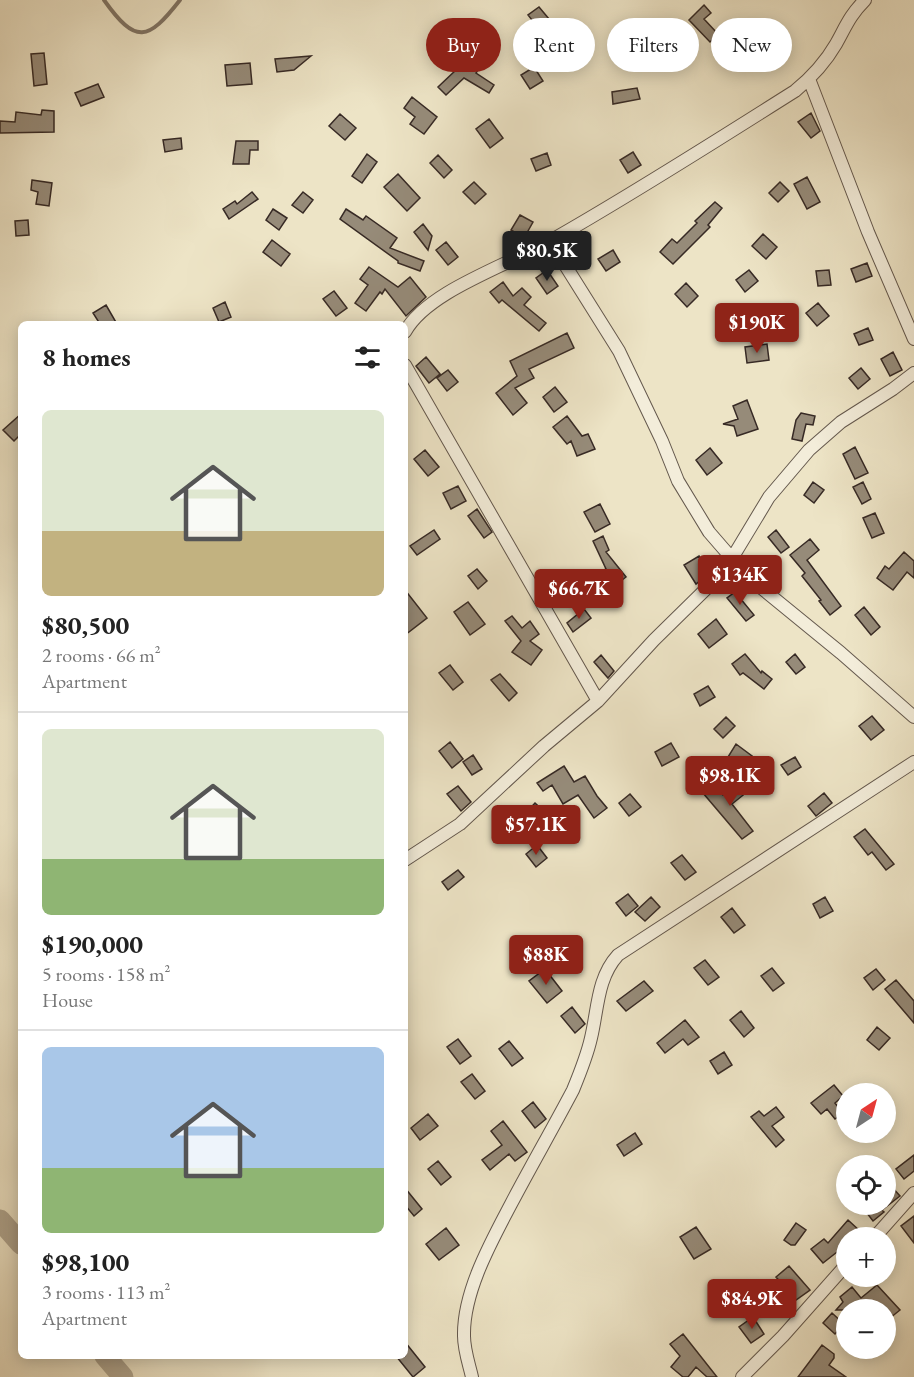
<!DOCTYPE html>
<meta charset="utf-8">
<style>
body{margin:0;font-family:"EB Garamond",serif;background:#f6f6f6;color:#222;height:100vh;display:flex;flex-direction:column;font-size:22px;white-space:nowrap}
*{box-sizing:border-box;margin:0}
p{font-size:20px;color:#767676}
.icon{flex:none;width:33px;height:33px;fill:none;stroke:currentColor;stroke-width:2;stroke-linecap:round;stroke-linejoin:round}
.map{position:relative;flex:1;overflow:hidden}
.details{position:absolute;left:18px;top:321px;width:390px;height:1038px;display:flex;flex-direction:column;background:#fff;border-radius:9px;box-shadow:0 3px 15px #0003}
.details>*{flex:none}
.top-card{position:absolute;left:426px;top:18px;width:398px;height:54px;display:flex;gap:12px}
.needle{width:39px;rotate:36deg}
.controls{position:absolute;left:836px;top:1083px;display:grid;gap:12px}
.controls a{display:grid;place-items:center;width:60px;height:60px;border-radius:50%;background:#fff;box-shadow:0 3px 15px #0003;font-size:30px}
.price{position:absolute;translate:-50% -51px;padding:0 14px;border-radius:6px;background:#8f2418;color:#fff;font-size:20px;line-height:39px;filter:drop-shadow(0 2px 3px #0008)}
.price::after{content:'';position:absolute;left:50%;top:36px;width:18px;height:14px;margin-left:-9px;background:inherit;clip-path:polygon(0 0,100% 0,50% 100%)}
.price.on{background:#222;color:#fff}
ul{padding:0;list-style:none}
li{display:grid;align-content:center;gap:12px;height:318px;padding:0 24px}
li+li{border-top:2px solid #e0e0e0}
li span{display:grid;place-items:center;height:186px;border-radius:9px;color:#555}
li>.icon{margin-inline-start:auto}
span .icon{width:108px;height:108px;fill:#fffc;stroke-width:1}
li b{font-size:26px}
h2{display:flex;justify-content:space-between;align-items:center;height:72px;padding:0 24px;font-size:26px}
.tag{padding:0 21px;border-radius:27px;background:#fff;box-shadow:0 3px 15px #0003;font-size:21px;line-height:54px}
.tag.on{background:#8f2418;color:#fff}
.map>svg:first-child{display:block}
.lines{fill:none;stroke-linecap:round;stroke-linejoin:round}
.stream{stroke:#7f7465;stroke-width:4}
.river{stroke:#afa58f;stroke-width:21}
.building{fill:#968b79;stroke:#372a25;stroke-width:1.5}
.minor-casing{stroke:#64584d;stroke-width:14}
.minor{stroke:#f3edda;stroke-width:12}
</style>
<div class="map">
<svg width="914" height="1377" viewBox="0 0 914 1377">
<rect width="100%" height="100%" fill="#ede4c6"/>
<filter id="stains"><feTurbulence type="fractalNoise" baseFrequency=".00333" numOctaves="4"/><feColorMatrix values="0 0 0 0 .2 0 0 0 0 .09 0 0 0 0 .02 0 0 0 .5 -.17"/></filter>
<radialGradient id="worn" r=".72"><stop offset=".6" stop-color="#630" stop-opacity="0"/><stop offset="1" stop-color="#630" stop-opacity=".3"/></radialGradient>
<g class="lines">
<!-- stream -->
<path class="stream" d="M 104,0 C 136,45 148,41 180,0"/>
<!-- river -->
<path class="river" d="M 0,1220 L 21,1244
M 105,1356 L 123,1377"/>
</g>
<!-- building -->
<path class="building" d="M 704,5 L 711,13 L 704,19 L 718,34 L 710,42 L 689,20 Z
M 539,7 L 554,25 L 543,34 L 528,15 Z
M 666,21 L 669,33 L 650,37 L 647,25 Z
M 476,44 L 489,53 L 476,73 L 494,85 L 489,93 L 464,78 L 446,95 L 438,87 L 458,68 L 449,61 L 456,52 L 465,59 Z
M 44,53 L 47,84 L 34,86 L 31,54 Z
M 311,56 L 294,70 L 277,72 L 275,59 Z
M 250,63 L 252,84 L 227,86 L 225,65 Z
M 534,67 L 543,81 L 530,89 L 521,75 Z
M 98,84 L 104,97 L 81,106 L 75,93 Z
M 637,88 L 640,99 L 613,104 L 612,92 Z
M 412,97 L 437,117 L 424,134 L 410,124 L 415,117 L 404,108 Z
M 42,110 L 54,111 L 54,132 L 0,133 L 0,121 L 15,122 L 16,112 L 41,115 Z
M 811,113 L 820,131 L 811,138 L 798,122 Z
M 340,114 L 356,128 L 345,140 L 329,126 Z
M 489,119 L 503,138 L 490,148 L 476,129 Z
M 181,138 L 182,149 L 165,152 L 163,140 Z
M 236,141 L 258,141 L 258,150 L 250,150 L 249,164 L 233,164 Z
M 633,152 L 641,165 L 628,173 L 620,160 Z
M 547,153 L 551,165 L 536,171 L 531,159 Z
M 367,154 L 377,162 L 362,183 L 352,176 Z
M 438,155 L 452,170 L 444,178 L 430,163 Z
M 398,174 L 420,198 L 407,211 L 384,187 Z
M 807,177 L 820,202 L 807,209 L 794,184 Z
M 32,180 L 52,183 L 49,206 L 36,204 L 38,192 L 31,190 Z
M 474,182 L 486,194 L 475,204 L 463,192 Z
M 780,182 L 789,191 L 778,202 L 769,193 Z
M 252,192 L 258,199 L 229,219 L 223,209 L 235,201 L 237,204 Z
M 303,192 L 313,200 L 303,213 L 292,205 Z
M 715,202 L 722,208 L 708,225 L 710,227 L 673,264 L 660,252 L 672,239 L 677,243 L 697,223 L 695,221 Z
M 273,209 L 287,218 L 279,230 L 266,220 Z
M 346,209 L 363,220 L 366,216 L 397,238 L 390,248 L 424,261 L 420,271 L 398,263 L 398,261 L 340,219 Z
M 520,215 L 533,222 L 524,238 L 511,230 Z
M 28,220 L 29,235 L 16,236 L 15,221 Z
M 423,224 L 432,236 L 428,250 L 414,232 Z
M 763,234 L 777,247 L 766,259 L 752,246 Z
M 272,240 L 290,254 L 281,266 L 263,252 Z
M 446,242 L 458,257 L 448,265 L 436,250 Z
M 613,250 L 620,262 L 606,271 L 598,259 Z
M 867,263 L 872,276 L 856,282 L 851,269 Z
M 369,267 L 398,287 L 410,277 L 426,297 L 406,316 L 385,289 L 382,294 L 380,292 L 366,311 L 355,303 L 368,285 L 360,279 Z
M 547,270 L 558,286 L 547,294 L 536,278 Z
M 749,270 L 758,281 L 745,292 L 736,280 Z
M 829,270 L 831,285 L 818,286 L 816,271 Z
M 503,282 L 513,296 L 522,288 L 531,297 L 524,305 L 546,323 L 539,331 L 502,300 L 499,303 L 490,292 Z
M 686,283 L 698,296 L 687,307 L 675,294 Z
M 334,291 L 347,308 L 336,316 L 323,299 Z
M 225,302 L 231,317 L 219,322 L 213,308 Z
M 818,303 L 829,316 L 817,326 L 806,313 Z
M 106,305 L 117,324 L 100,324 L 93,313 Z
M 868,328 L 873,340 L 859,345 L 854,334 Z
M 567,333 L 574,348 L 529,369 L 534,378 L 515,388 L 527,403 L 513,415 L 496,393 L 517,376 L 510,361 Z
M 767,344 L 769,360 L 747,363 L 745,347 Z
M 893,352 L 902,370 L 890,376 L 881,359 Z
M 426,357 L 440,374 L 429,383 L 416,366 Z
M 861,368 L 870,379 L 858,389 L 849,378 Z
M 448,370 L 458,382 L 447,391 L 437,378 Z
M 555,387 L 567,402 L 554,412 L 543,397 Z
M 747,400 L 758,429 L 737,436 L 734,426 L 723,424 L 738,419 L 733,406 Z
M 801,413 L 815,416 L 813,425 L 806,424 L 802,441 L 792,439 L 796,420 Z
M 21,414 L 21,434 L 14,441 L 3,430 Z
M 567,416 L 582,436 L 588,434 L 595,449 L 577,456 L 571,441 L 567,444 L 553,427 Z
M 855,447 L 868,473 L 855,479 L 843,454 Z
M 710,448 L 722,463 L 707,475 L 696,460 Z
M 425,450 L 439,467 L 428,476 L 414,459 Z
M 813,482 L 824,490 L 814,503 L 804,495 Z
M 863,482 L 871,499 L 862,504 L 853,487 Z
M 458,486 L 466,501 L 451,509 L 443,493 Z
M 600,504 L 610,524 L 595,532 L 584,512 Z
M 477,509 L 492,532 L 484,538 L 468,516 Z
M 875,513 L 884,533 L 872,538 L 863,518 Z
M 434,530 L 440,539 L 417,555 L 410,546 Z
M 776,530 L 789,547 L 781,553 L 768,537 Z
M 603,536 L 609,550 L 606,552 L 626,577 L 593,603 L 585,593 L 607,577 L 602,571 L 606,569 L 593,541 Z
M 810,539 L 819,550 L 807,560 L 841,606 L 830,615 L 819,601 L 821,600 L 802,576 L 805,573 L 790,555 Z
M 904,552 L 914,561 L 914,578 L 907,572 L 893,590 L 877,578 L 885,566 L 889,569 Z
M 699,556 L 709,573 L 696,584 L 684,565 Z
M 771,561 L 780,572 L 770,580 L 761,569 Z
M 477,569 L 487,581 L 478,589 L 468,576 Z
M 405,590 L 427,618 L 405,635 Z
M 735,592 L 754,615 L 746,621 L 727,598 Z
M 468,602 L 485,624 L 470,635 L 454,612 Z
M 864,607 L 880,627 L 871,635 L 855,615 Z
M 584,609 L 591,618 L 573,632 L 567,623 Z
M 512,616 L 522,628 L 530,621 L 539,634 L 530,641 L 542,650 L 531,665 L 512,652 L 521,641 L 505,621 Z
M 716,619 L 727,634 L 709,648 L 698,634 Z
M 745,654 L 761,673 L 762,671 L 772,679 L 764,689 L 743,673 L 740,675 L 732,664 Z
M 795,654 L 805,667 L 796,674 L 786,662 Z
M 601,655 L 614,671 L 608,678 L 594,662 Z
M 450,665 L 463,682 L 453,690 L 439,673 Z
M 500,674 L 517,693 L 509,701 L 491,680 Z
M 708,686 L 715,697 L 700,706 L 694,694 Z
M 872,716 L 884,730 L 871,740 L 859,726 Z
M 726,717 L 735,726 L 723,738 L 714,729 Z
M 450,742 L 463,759 L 452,768 L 439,751 Z
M 671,743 L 679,757 L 662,766 L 655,752 Z
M 736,744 L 752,756 L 744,768 L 728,757 Z
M 473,755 L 482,769 L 472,775 L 463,762 Z
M 795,757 L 801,767 L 788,775 L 781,765 Z
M 564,766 L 574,782 L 585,776 L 597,796 L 607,808 L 594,818 L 578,795 L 563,804 L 552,785 L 543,791 L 537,783 Z
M 739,782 L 747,792 L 732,804 L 753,831 L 742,839 L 703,793 L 714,784 L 723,795 Z
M 458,786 L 471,802 L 461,811 L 447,794 Z
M 824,793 L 832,803 L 816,816 L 808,806 Z
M 630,794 L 641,807 L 629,816 L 619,803 Z
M 535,803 L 548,815 L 551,811 L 562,820 L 545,839 L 522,817 Z
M 865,829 L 894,864 L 886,870 L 872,852 L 868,855 L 854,837 Z
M 537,845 L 547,858 L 536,867 L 526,854 Z
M 682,855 L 696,872 L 685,880 L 671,863 Z
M 458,870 L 464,877 L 448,890 L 442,882 Z
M 628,894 L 638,906 L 626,916 L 616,903 Z
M 651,897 L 660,907 L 645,921 L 635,912 Z
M 825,897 L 833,911 L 820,918 L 813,904 Z
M 732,908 L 745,925 L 734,933 L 721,917 Z
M 705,960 L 719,977 L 708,985 L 694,968 Z
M 772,968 L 784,983 L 773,991 L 761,976 Z
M 545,969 L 562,991 L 547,1003 L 529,981 Z
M 876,969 L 885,980 L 873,990 L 864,978 Z
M 896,980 L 914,1001 L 914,1023 L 885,989 Z
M 644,981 L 653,991 L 626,1011 L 617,1001 Z
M 572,1007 L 585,1024 L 575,1033 L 561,1016 Z
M 741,1011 L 754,1028 L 744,1037 L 730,1020 Z
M 685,1020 L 699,1037 L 688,1045 L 683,1039 L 665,1053 L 657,1043 Z
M 877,1027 L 890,1038 L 879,1050 L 867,1040 Z
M 458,1039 L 471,1056 L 460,1064 L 447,1047 Z
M 509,1041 L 523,1058 L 512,1066 L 499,1049 Z
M 724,1052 L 732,1065 L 718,1074 L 710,1061 Z
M 472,1074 L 485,1091 L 475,1099 L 461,1082 Z
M 834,1085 L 843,1096 L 835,1103 L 843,1113 L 835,1119 L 827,1109 L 821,1114 L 811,1103 Z
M 533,1102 L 546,1119 L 535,1128 L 522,1111 Z
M 776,1107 L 784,1117 L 772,1126 L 784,1140 L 776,1147 L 751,1117 L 759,1111 L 764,1116 Z
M 428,1114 L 438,1126 L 420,1140 L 411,1128 Z
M 503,1121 L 527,1152 L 515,1161 L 509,1154 L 490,1170 L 482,1160 L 502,1145 L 491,1131 Z
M 635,1133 L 642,1144 L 624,1156 L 617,1145 Z
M 914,1155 L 914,1171 L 904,1179 L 896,1169 Z
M 438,1161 L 451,1177 L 441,1185 L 428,1169 Z
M 891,1186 L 900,1196 L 882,1210 L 884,1212 L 873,1221 L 860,1204 L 885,1204 L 885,1191 Z
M 405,1188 L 422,1209 L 414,1216 L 405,1205 Z
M 914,1216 L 914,1243 L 901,1226 Z
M 848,1220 L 860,1231 L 854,1238 L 846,1238 L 846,1245 L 823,1263 L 811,1249 L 824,1239 L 828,1243 Z
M 796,1223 L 806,1230 L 795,1245 L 791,1245 L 784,1240 Z
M 696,1227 L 711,1249 L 694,1259 L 680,1237 Z
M 446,1228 L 459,1245 L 439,1260 L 426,1244 Z
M 789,1266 L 810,1290 L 782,1310 L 771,1296 L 784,1286 L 776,1277 Z
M 877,1285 L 900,1310 L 885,1322 L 885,1310 L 836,1310 L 843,1302 L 840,1297 L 852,1287 L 861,1298 Z
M 832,1313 L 844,1324 L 835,1334 L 823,1323 Z
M 753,1317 L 764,1334 L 751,1343 L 739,1327 Z
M 683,1334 L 717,1377 L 707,1377 L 696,1367 L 688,1377 L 683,1377 L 671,1367 L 680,1356 L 670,1344 Z
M 405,1342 L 425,1367 L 413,1377 L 396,1356 L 405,1356 Z
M 822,1345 L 834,1354 L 834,1358 L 829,1365 L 846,1377 L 798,1377 Z"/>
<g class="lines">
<defs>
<path id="minor" d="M 809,79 L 868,232 L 914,339
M 550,241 L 619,351 L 662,441 L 678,481 L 709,532 L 748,577 L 841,653 L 914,717
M 405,332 C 427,291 509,265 550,241 C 633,194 714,142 795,91 C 812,77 825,63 836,44 C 846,26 850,15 865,0
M 405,365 L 598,701
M 405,860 L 460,824 L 544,746 L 598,701 L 654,640 L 709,586 L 731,560 L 769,497 L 809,450 L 841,422 L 893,389 L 914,373
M 874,1238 L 914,1193
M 472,1377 C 469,1364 464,1350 464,1336 C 463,1292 491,1242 511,1204 C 531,1166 553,1128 573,1090 C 580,1073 587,1056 591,1038 C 598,1009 597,978 618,955 L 914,762
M 742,1377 L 783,1336 L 846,1265"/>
</defs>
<!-- minor casing -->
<use href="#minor" class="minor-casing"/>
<!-- minor -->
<use href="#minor" class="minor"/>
</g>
<rect width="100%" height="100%" filter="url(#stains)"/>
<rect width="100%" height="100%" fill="url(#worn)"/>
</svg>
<div class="controls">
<a><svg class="needle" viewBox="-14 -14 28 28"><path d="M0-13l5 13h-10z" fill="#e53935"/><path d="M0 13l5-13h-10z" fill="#767676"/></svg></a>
<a><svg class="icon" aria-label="locate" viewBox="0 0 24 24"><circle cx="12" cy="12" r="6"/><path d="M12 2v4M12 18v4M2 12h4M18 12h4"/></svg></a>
<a>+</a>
<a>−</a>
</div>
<b class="price on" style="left:547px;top:282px">$80.5K</b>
<b class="price" style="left:757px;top:354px">$190K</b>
<b class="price" style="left:740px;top:606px">$134K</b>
<b class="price" style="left:579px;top:620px">$66.7K</b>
<b class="price" style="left:730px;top:807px">$98.1K</b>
<b class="price" style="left:536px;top:856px">$57.1K</b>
<b class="price" style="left:546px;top:986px">$88K</b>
<b class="price" style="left:752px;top:1330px">$84.9K</b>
<div class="top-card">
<a class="tag on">Buy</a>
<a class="tag">Rent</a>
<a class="tag">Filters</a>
<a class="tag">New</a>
</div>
<section class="details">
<h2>8 homes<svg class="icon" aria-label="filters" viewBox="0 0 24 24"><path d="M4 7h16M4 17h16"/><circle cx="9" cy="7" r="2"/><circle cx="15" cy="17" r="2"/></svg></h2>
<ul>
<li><span style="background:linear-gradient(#dfe7d0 65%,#c2b280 0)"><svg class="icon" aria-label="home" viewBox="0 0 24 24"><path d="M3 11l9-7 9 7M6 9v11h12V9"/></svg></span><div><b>$80,500</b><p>2 rooms · 66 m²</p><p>Apartment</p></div></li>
<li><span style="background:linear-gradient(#dfe7d0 70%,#8fb573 0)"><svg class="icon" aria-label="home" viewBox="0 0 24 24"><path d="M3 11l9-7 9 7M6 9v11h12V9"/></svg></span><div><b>$190,000</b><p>5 rooms · 158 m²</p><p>House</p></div></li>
<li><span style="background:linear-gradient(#a9c7e8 65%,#8fb573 0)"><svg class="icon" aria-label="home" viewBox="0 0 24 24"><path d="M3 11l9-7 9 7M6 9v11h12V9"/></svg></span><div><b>$98,100</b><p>3 rooms · 113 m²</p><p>Apartment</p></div></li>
</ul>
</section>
</div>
